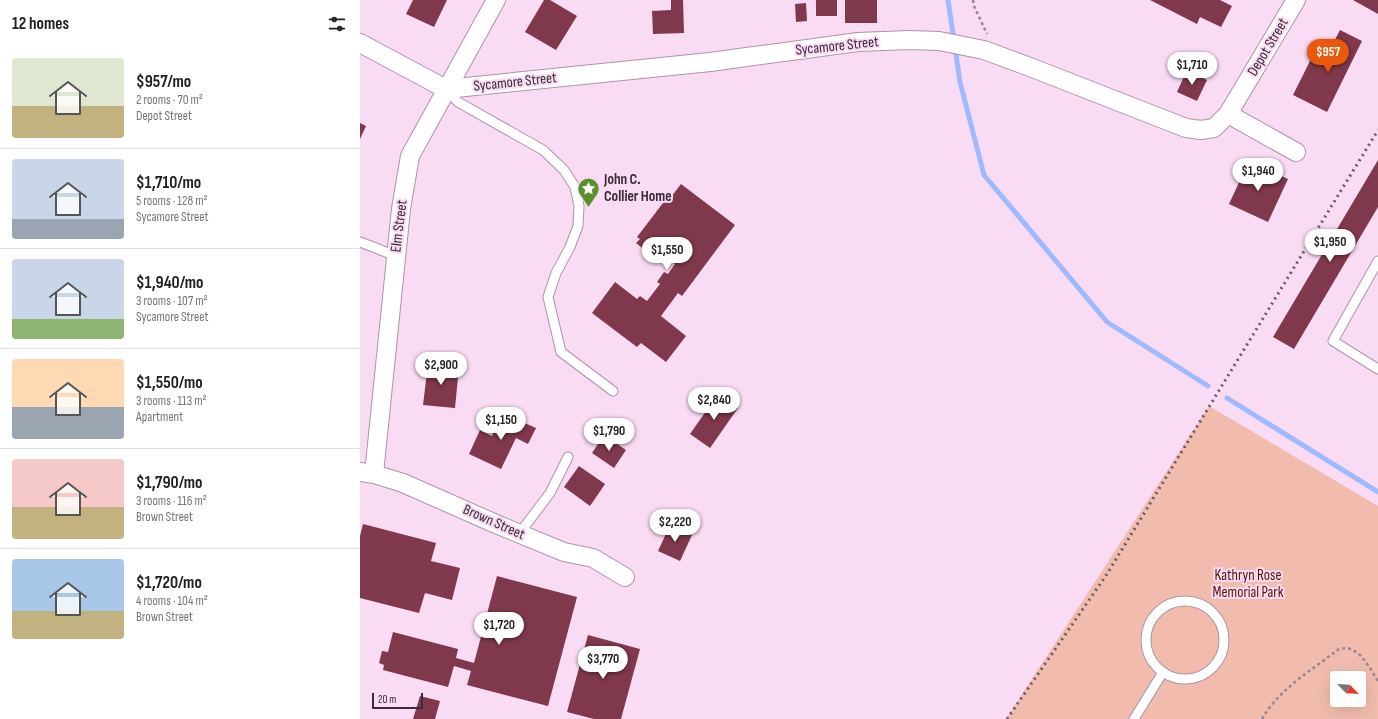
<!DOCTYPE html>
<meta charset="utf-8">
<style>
body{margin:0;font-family:"Sofia Sans Condensed",sans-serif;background:#f6f6f6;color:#202124;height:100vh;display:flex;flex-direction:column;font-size:15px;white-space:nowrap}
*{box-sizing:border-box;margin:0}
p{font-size:13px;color:#757577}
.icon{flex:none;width:22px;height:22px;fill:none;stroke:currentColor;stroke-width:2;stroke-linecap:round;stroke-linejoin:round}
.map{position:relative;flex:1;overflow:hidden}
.details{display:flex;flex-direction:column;background:#fff;width:360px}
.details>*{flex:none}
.needle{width:26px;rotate:115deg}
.controls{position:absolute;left:970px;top:671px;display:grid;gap:8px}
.controls a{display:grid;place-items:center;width:36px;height:36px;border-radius:4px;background:#fff;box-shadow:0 4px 16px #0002;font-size:20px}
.scale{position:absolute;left:12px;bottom:10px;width:51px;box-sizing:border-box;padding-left:4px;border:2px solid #382c36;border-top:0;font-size:11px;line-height:14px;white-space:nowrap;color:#382c36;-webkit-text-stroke:3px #f9dbf4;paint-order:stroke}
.price{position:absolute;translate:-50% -34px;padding:0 9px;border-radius:14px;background:#fff;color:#222;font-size:13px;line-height:26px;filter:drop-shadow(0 1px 2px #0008)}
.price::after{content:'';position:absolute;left:50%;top:24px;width:12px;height:9px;margin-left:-6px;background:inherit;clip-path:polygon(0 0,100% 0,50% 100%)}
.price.current{background:#ea580c;color:#fff}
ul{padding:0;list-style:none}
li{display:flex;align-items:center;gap:12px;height:100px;padding:0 12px}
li+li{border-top:1px solid #e0e0e0}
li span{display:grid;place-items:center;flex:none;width:112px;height:80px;border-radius:4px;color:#555}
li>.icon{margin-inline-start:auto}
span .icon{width:48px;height:48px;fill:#fffc;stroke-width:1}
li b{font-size:17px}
h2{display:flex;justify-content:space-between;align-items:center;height:48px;padding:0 12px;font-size:17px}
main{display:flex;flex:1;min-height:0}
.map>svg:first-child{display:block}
.green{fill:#f1bcad;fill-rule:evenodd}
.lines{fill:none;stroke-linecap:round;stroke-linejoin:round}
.stream{stroke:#9eb9fe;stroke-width:5}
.building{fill:#80384c}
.lane-casing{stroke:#ae93aa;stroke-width:11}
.street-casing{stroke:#ae93aa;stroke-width:20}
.path{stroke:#9a8597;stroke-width:2.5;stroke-dasharray:3 3;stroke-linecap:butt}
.lane{stroke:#fff;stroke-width:9}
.street{stroke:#fff;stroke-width:18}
.rail{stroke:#695866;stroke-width:3;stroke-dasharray:2 4;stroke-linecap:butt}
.labels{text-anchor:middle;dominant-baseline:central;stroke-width:4;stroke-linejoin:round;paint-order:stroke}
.street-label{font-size:15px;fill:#382c36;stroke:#f9dbf4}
.poi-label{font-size:15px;font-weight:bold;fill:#382c36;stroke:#f9dbf4;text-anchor:start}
.park-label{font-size:15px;fill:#581200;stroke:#f9dbf4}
</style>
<main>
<section class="details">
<h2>12 homes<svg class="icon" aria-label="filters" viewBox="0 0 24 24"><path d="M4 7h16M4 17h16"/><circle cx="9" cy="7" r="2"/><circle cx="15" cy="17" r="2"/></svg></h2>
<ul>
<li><span style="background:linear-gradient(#dfe7d0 60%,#c2b280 0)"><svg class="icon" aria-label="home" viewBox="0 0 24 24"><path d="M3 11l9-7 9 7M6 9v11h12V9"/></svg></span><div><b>$957/mo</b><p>2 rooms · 70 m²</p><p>Depot Street</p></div></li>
<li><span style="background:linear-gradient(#c9d6e8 75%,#9aa5b1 0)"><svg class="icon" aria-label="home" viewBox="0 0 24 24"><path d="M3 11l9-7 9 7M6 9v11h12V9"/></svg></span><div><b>$1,710/mo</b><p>5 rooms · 128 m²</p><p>Sycamore Street</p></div></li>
<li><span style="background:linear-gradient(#c9d6e8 75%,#8fb573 0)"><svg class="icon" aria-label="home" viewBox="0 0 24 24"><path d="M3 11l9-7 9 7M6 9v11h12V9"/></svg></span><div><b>$1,940/mo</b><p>3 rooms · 107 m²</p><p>Sycamore Street</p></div></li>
<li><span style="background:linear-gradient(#ffd9b3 60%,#9aa5b1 0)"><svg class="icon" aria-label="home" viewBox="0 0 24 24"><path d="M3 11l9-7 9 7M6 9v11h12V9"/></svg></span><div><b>$1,550/mo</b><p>3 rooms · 113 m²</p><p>Apartment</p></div></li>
<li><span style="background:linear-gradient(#f6c9c9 60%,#c2b280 0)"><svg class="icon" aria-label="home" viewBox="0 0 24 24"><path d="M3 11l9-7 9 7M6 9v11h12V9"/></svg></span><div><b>$1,790/mo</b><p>3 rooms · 116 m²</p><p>Brown Street</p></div></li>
<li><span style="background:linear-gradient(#a9c7e8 65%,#c2b280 0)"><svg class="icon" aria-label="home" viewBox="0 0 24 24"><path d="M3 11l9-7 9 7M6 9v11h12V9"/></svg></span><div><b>$1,720/mo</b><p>4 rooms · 104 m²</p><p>Brown Street</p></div></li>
</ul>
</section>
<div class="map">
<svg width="1018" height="719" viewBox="0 0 1018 719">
<rect width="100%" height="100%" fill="#f9dbf4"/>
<!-- green -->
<path class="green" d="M 849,406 L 1018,506 L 1018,719 L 646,719 ZM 977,678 L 999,678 L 999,700 L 977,700 Z"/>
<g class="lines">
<!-- stream -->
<path class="stream" d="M 588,0 L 594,41
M 595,48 L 600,82 L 624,175 L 747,322 L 848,386
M 867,398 L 1018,492"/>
</g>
<!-- building -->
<path class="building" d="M 53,0 L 87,0 L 74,27 L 46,14 Z
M 184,0 L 190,0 L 217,16 L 196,50 L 165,32 Z
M 311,0 L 323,0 L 324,33 L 293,34 L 292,11 L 311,10 Z
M 456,0 L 477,0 L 477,16 L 456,16 Z
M 485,0 L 517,0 L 517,23 L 485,23 Z
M 790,0 L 860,0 L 872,6 L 861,27 L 840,17 L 837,24 Z
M 993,0 L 1018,0 L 1018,14 Z
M 446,3 L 447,21 L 436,22 L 435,4 Z
M 980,30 L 1002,41 L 967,112 L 933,95 L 951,59 L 962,65 Z
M 827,70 L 847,80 L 837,101 L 817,92 Z
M 0,123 L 6,126 L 0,139 Z
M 1018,160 L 1018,207 L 934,349 L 913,337 Z
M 889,161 L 928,179 L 908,222 L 869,204 Z
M 321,184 L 375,225 L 322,296 L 318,293 L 301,316 L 326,336 L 306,362 L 281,343 L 277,347 L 261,335 L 264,330 L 261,335 L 232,313 L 255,282 L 277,299 L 280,296 L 287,301 L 300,284 L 297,282 L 304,272 L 308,274 L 315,264 L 290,245 L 286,251 L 276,243 L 280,239 L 277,237 L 306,199 L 308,201 Z
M 68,364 L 99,367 L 95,408 L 63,405 Z
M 358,394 L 378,408 L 350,448 L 330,434 Z
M 142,413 L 176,428 L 168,444 L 156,438 L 141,469 L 109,454 L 120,430 L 132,436 Z
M 244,435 L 266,450 L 254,468 L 232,453 Z
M 219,466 L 245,484 L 230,506 L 204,487 Z
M 3,524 L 76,543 L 71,561 L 100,568 L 92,600 L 65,593 L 59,613 L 0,598 L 0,536 Z
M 310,525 L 332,535 L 320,561 L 298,551 Z
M 137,576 L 217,597 L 188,706 L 107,685 L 111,671 L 94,666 L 88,687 L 23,670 L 24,665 L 19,663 L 22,651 L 28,652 L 33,632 L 98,649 L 96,658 L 114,663 Z
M 228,635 L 280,649 L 261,719 L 234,719 L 207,712 Z
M 60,696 L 80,701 L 75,719 L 53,719 Z"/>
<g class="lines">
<defs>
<path id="lane" d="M 86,89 L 98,102 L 183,150 L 204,170 L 215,187 L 219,206 L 218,226 L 210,247 L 196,273 L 188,297 L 201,352 L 253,391
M 0,242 L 36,256
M 1018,261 L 973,341 L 1018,369
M 159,534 L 190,493 L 208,457
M786 640a39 39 0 1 1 78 0a39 39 0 1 1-78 0Z
M 774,719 L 803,672"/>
<path id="street" d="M 0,43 L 86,89 L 350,62 L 498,42 L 549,40 L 579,41 L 624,50 L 675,69 L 826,128 L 841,130 L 854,128 L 868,114 L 936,0
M 868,114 L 936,152
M 0,472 L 14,474 L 43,483 L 136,524 L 204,552 L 233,558 L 265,577
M 14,474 L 41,209 L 50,156 L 136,0"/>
</defs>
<!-- lane casing -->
<use href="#lane" class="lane-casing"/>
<!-- street casing -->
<use href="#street" class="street-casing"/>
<!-- path -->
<path class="path" d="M 613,0 L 614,6 L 627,34
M 902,719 C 919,689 952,670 979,649 C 999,644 1008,666 1018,681"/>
<!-- lane -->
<use href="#lane" class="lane"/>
<!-- street -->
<use href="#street" class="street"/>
<!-- rail -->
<path class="rail" d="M 647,719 L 747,574 L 1018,130"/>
</g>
<!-- icons -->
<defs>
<symbol id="sight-pin" viewBox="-11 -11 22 30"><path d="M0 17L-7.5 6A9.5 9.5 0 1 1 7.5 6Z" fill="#58902b" stroke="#f9dbf4"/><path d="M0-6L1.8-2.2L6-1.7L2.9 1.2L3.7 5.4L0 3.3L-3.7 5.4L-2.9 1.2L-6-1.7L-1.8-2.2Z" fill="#fff"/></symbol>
</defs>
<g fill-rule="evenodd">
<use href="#sight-pin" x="216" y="176" width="25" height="34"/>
</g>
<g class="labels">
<!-- street labels -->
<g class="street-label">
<text transform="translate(477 46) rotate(-6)">Sycamore Street</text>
<text transform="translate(908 47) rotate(-59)">Depot Street</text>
<text transform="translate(155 82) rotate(-6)">Sycamore Street</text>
<text transform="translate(39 226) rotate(-83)">Elm Street</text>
<text transform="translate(134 522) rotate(24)">Brown Street</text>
</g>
<!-- poi labels -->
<g class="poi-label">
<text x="244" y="179">John C.<tspan x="244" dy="17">Collier Home</tspan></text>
</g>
<!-- park labels -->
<g class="park-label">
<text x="888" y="575">Kathryn Rose<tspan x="888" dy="17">Memorial Park</tspan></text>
</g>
</g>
</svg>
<div class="controls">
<a><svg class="needle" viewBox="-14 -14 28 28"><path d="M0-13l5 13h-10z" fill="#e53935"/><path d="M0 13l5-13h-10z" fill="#757577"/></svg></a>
</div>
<div class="scale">20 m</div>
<b class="price current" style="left:968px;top:73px">$957</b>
<b class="price" style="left:832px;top:86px">$1,710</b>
<b class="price" style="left:898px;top:192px">$1,940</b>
<b class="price" style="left:970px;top:263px">$1,950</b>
<b class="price" style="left:307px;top:271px">$1,550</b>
<b class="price" style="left:81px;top:386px">$2,900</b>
<b class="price" style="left:354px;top:421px">$2,840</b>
<b class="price" style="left:141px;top:441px">$1,150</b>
<b class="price" style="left:249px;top:452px">$1,790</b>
<b class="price" style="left:315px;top:543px">$2,220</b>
<b class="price" style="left:139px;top:646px">$1,720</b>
<b class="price" style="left:243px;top:680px">$3,770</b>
</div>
</main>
